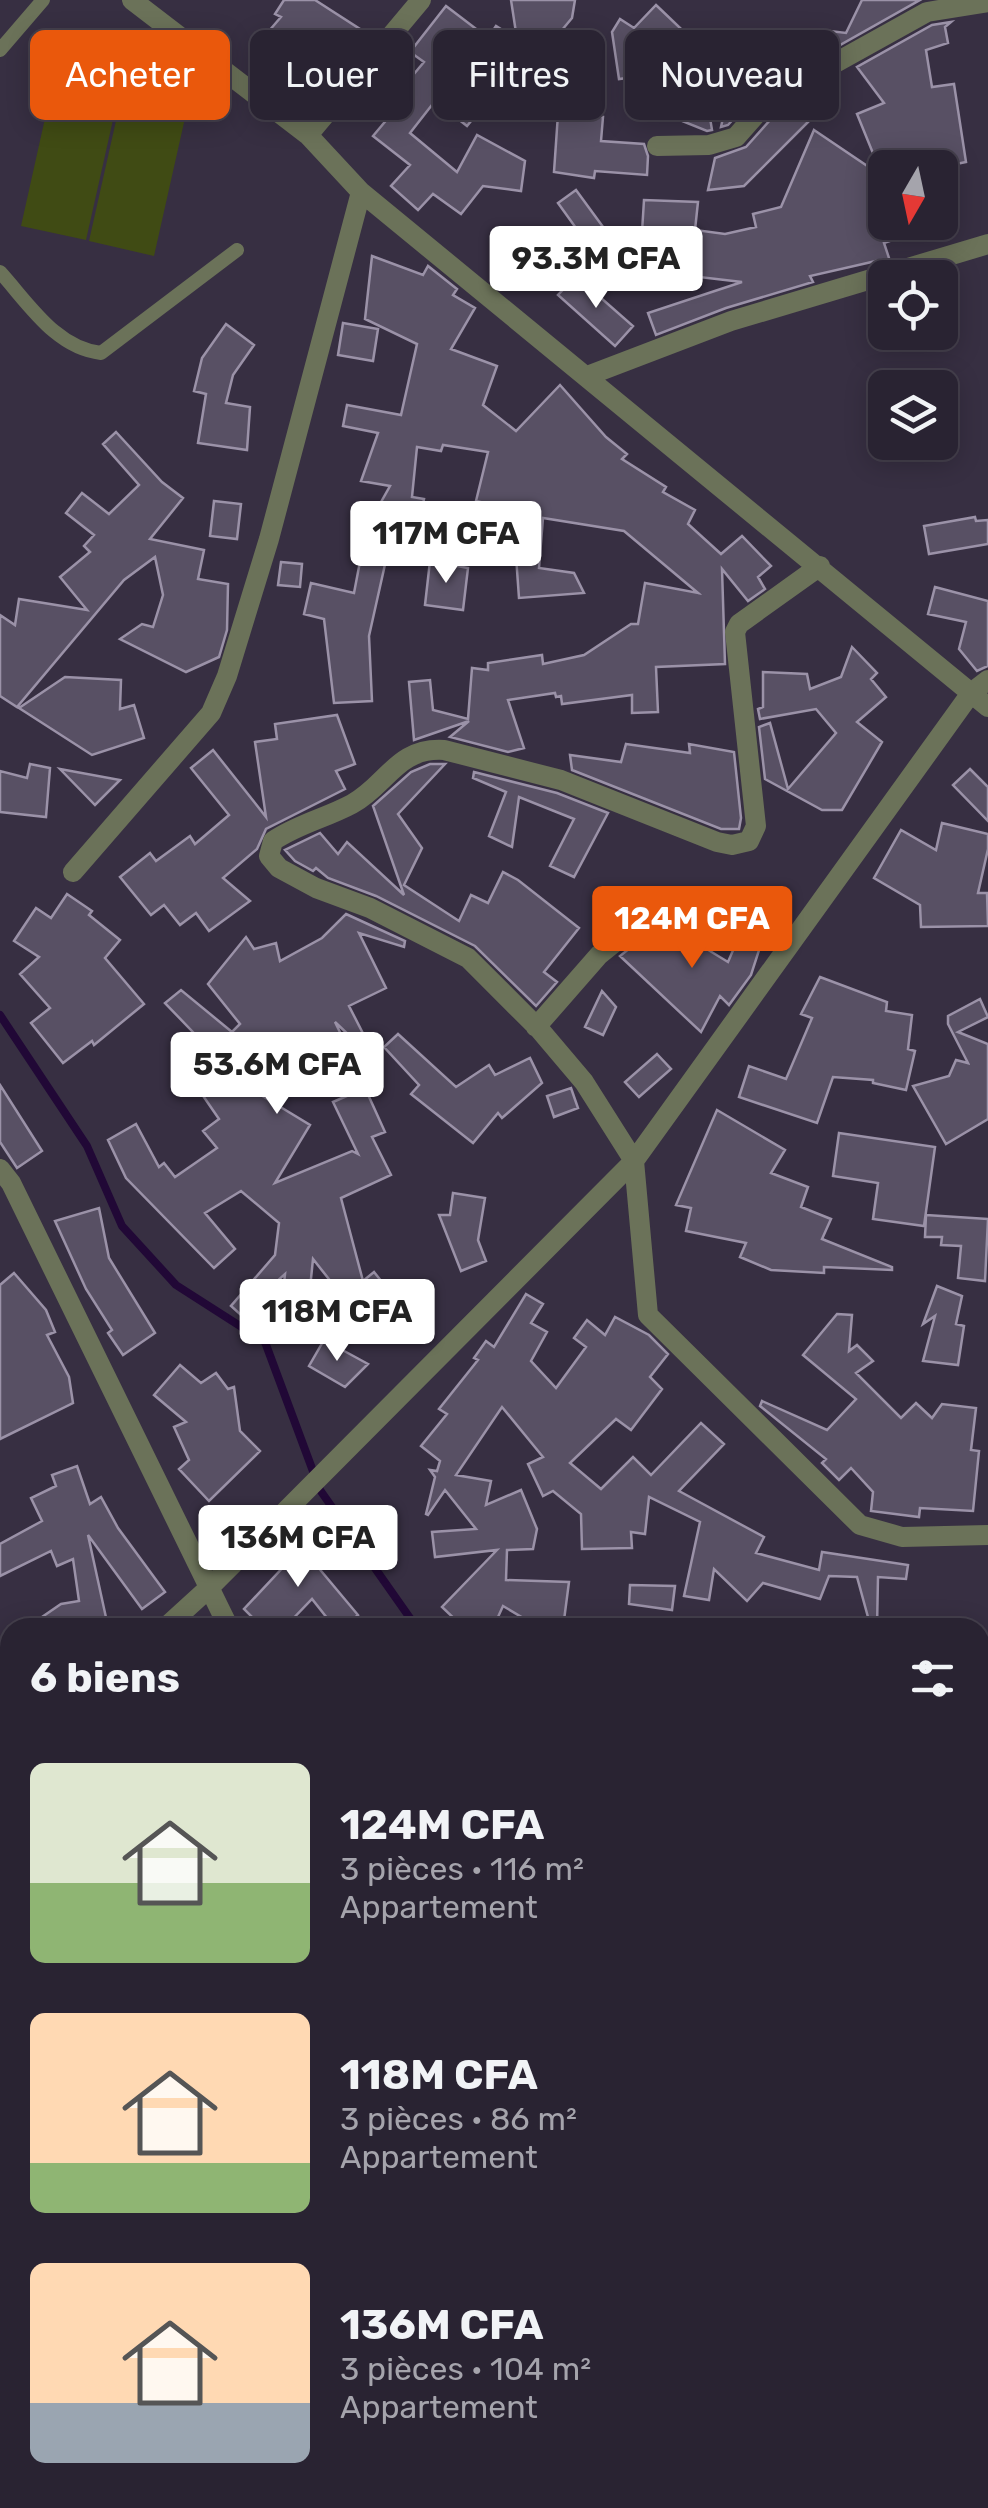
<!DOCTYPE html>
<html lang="fr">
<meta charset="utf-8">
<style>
body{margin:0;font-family:Rubik,sans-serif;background:#352f3e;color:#f1f3f6;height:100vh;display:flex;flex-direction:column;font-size:38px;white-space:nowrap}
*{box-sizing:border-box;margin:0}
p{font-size:32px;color:#a5a4ac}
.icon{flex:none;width:55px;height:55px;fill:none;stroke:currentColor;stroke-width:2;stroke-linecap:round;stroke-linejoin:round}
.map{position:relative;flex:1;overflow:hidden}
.sheet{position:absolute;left:0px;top:1618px;width:990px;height:892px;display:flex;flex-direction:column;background:#292332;border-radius:30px 30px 0 0;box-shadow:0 5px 25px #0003,0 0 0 2px #45404d}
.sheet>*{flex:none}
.guide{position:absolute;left:30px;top:30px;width:930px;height:90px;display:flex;gap:20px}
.needle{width:65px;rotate:189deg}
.controls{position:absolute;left:868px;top:150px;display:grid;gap:20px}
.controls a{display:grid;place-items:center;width:90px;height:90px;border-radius:15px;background:#292332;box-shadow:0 5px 25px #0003,0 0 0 2px #45404d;font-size:50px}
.price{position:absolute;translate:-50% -85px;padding:0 22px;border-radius:10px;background:#fff;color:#222;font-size:32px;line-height:65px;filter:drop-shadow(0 2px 5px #0008)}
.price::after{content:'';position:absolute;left:50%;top:60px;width:30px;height:22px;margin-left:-15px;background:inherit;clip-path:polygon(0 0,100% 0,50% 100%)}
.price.selected{background:#ea580c;color:#fff}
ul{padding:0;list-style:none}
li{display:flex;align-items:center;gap:30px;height:250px;padding:0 30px}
li span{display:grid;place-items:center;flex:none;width:280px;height:200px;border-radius:15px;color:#555}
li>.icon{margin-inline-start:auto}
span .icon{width:120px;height:120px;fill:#fffc;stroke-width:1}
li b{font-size:42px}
h2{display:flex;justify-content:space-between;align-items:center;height:120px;padding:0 30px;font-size:42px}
.pill{padding:0 35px;border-radius:15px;background:#292332;box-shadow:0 5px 25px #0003,0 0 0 2px #45404d;font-size:35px;line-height:90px}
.pill.selected{background:#ea580c;color:#fff}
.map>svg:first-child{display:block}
.green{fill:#404b14}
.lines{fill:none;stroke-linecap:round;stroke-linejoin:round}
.stream{stroke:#210836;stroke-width:8}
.building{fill:#585064;stroke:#9b92a8;stroke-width:2.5}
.service{stroke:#6b7259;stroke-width:14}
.minor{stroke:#6b7259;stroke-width:20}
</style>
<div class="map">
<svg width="988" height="2508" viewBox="0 0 988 2508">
<rect width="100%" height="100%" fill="#372f42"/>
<!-- green -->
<path class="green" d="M 52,87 L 117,102 L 86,240 L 21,226 Z
M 120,103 L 185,118 L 154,256 L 89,241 Z"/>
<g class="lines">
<!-- stream -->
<path class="stream" d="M 0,1015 L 87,1146 L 122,1226 L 176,1285 L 265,1342 L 320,1490 L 417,1628
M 797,2500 L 804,2508"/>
</g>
<!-- building -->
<path class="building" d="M 284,0 L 315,0 L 363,31 L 349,55 L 302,31 L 270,66 L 256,53 L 256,46 L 281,17 L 275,14 Z
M 511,0 L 575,0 L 572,18 L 557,36 L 598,53 L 586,81 L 550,66 L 537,92 L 529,93 L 504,80 L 489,99 L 484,99 L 484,105 L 467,126 L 435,101 L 410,133 L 457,172 L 477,135 L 525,161 L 521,191 L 483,186 L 461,214 L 433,194 L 418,210 L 391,186 L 410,165 L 373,136 L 394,111 L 388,105 L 424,62 L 410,52 L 446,6 L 488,38 L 496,26 L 517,39 Z
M 862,0 L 920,0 L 840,45 L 830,31 L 846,33 Z
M 656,5 L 698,45 L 712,130 L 707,131 L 672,117 L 673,78 L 667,79 L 666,73 L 619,79 L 612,32 L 620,19 L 634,28 Z
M 951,22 L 945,27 L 948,43 L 926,50 L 932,87 L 954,84 L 966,162 L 937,168 L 879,168 L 857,114 L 884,103 L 857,67 L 932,25 Z
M 736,58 L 766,83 L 728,125 L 721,127 Z
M 787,101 L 810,120 L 744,186 L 708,190 L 715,158 L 746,147 Z
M 558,114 L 603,117 L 601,141 L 644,144 L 648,156 L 647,175 L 595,171 L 594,178 L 554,172 Z
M 814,130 L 885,178 L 885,222 L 935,222 L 935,225 L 884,243 L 889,258 L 810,276 L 813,282 L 726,308 L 656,335 L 648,313 L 742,282 L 639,270 L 639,257 L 543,259 L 576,228 L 558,203 L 576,190 L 606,231 L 642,232 L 644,200 L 698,202 L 695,230 L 725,234 L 756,227 L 753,214 L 781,207 Z
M 372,256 L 423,275 L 428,266 L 457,289 L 453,295 L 475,308 L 451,349 L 497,366 L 483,405 L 516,431 L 560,385 L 606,437 L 627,454 L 622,459 L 666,487 L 663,492 L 695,510 L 688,524 L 721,554 L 742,536 L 771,566 L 758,577 L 765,589 L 748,601 L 722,569 L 725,664 L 656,667 L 658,712 L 632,713 L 632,695 L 562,704 L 561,696 L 556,697 L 555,693 L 508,700 L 524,748 L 508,752 L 450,737 L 469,721 L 414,740 L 409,682 L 430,680 L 433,710 L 468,719 L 472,668 L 488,670 L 488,663 L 542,655 L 543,664 L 584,655 L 631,624 L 638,624 L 645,583 L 698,593 L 624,531 L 543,518 L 539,568 L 574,573 L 584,593 L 519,598 L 516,556 L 497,555 L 502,507 L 476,501 L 488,452 L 443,445 L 441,451 L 417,447 L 412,497 L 424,499 L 420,518 L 376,511 L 390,486 L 361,481 L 378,433 L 343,426 L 347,405 L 401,415 L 417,344 L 365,319 Z
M 576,276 L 633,326 L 615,346 L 558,295 Z
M 343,323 L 378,329 L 373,361 L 338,355 Z
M 226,324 L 254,345 L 233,375 L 226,403 L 250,407 L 247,450 L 198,443 L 206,394 L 194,391 L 202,358 Z
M 116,432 L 162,482 L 183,498 L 150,539 L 204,550 L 198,579 L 228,584 L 227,630 L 219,657 L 186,672 L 120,639 L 142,624 L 153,627 L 163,595 L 155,557 L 124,580 L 17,707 L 0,696 L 0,615 L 15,625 L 19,599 L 87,610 L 60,577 L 90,552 L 84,546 L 94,535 L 66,513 L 82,493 L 109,514 L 139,485 L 103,444 Z
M 214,501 L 241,504 L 237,539 L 210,536 Z
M 975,517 L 976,521 L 988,520 L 988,544 L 929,554 L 924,526 Z
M 363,546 L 388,551 L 369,636 L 372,701 L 334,703 L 324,619 L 304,614 L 311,583 L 354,593 Z
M 430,561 L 468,568 L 463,610 L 425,605 Z
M 281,562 L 302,564 L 300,587 L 278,585 Z
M 935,587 L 988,601 L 988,666 L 977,671 L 959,649 L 966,622 L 928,614 Z
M 852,647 L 877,673 L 871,679 L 886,697 L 857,722 L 882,742 L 842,810 L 822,810 L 765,779 L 759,727 L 770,723 L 788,789 L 836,733 L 816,709 L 760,719 L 758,709 L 763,707 L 763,672 L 807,674 L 810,689 L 841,677 Z
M 65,677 L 121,680 L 120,709 L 134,705 L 144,738 L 92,755 L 19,708 Z
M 337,715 L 355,764 L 336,771 L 345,789 L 266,829 L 257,849 L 223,878 L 250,901 L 209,931 L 196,913 L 180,925 L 164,905 L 151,915 L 120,877 L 150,853 L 156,861 L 190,836 L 195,844 L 229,815 L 191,768 L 213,750 L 266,817 L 255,742 L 277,739 L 275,724 Z
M 626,744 L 690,753 L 689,744 L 734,752 L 741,818 L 739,829 L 721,829 L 572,770 L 570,755 L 621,762 Z
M 30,764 L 50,768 L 46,817 L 0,812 L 0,771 L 27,778 Z
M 430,764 L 445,764 L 398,814 L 422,848 L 404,885 L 459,921 L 471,895 L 488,903 L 503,872 L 518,880 L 579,928 L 544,972 L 557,982 L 536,1006 L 475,946 L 376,896 L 328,878 L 316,868 L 313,871 L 295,861 L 285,850 L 320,833 L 338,854 L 347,842 L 404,895 L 373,806 L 411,772 Z
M 60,769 L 120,780 L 95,805 Z
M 970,769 L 988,787 L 988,821 L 953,785 Z
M 474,772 L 557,793 L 608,813 L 574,877 L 550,866 L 574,819 L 519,797 L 512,847 L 489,836 L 506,792 L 473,778 Z
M 942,823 L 988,834 L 988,849 L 978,893 L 987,893 L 988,926 L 921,927 L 920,905 L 874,878 L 901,830 L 936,850 Z
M 67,894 L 92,911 L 89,915 L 120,940 L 105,958 L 144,1004 L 94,1045 L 92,1041 L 63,1063 L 31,1023 L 50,1008 L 20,974 L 39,957 L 14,941 L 36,908 L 51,918 Z
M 622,903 L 631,912 L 606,932 L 599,924 Z
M 346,914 L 405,941 L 404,947 L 359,933 L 386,988 L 349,1006 L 374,1055 L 372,1057 L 335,1022 L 349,1051 L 259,1094 L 310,1125 L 275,1183 L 352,1151 L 358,1154 L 333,1102 L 365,1088 L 385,1132 L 372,1137 L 391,1175 L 341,1198 L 363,1281 L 374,1272 L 390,1292 L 377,1302 L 396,1328 L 378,1341 L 313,1259 L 308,1308 L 282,1305 L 285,1274 L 240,1314 L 231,1306 L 275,1255 L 279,1223 L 241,1191 L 205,1213 L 235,1249 L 214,1268 L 126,1178 L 108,1140 L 136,1124 L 159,1167 L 164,1163 L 175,1177 L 217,1148 L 203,1131 L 219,1119 L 186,1071 L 213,1053 L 165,1003 L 181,990 L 232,1032 L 240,1024 L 208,984 L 246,937 L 254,949 L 276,943 L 280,961 L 322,938 Z
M 664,923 L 728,962 L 741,932 L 762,941 L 751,975 L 729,1005 L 720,996 L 701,1032 L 620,956 L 650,932 L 658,939 Z
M 820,977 L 887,1002 L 886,1011 L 912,1015 L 908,1049 L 915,1051 L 906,1090 L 873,1083 L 873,1080 L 833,1077 L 817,1123 L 739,1097 L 749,1066 L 786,1079 L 812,1018 L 801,1014 Z
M 602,991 L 616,1007 L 603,1035 L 585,1027 Z
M 980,999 L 988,1017 L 958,1032 L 988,1044 L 988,1119 L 946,1144 L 913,1086 L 949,1076 L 956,1060 L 968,1063 L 948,1024 L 948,1016 Z
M 398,1034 L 456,1087 L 489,1065 L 495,1075 L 530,1058 L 542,1083 L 502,1118 L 498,1113 L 473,1143 L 411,1094 L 419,1085 L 384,1047 Z
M 657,1054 L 671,1069 L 639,1097 L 625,1082 Z
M 0,1085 L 42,1151 L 17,1168 L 0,1142 Z
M 571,1088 L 578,1108 L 554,1117 L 547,1096 Z
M 717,1110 L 785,1150 L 771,1173 L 808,1187 L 801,1207 L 831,1219 L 822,1239 L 892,1267 L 892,1270 L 824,1267 L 824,1273 L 771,1270 L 740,1257 L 746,1243 L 686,1231 L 691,1208 L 676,1205 Z
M 839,1133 L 935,1147 L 924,1226 L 873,1219 L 878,1183 L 833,1176 Z
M 453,1193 L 485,1198 L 478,1240 L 486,1261 L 461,1271 L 439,1215 L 450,1215 Z
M 99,1208 L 109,1258 L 155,1333 L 123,1355 L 108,1333 L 112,1330 L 86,1289 L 55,1221 Z
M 926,1215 L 988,1219 L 985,1281 L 958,1278 L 961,1246 L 941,1245 L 942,1237 L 925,1237 Z
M 14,1273 L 46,1310 L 55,1332 L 47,1335 L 69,1377 L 73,1403 L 0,1439 L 0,1285 Z
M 937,1286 L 962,1296 L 956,1324 L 964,1326 L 958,1365 L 923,1361 L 935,1316 L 923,1324 Z
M 526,1294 L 543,1304 L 531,1323 L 547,1332 L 531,1361 L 556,1388 L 586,1347 L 574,1338 L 587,1320 L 605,1335 L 615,1317 L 649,1335 L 668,1354 L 650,1377 L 662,1389 L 631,1430 L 616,1419 L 570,1463 L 601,1489 L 633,1457 L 651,1475 L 701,1423 L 724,1444 L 679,1491 L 764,1537 L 756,1553 L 819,1570 L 822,1552 L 908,1565 L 906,1579 L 878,1577 L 877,1628 L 871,1628 L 857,1577 L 829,1576 L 820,1599 L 763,1583 L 747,1601 L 714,1569 L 709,1600 L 684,1596 L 700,1522 L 649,1497 L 645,1534 L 631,1532 L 632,1548 L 582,1549 L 581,1514 L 553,1491 L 543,1496 L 528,1464 L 543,1457 L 502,1407 L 456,1475 L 491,1481 L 486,1505 L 521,1490 L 537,1529 L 533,1549 L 507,1550 L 506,1580 L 569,1582 L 563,1628 L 540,1628 L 503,1606 L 493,1628 L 464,1628 L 442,1607 L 497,1550 L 435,1557 L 432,1532 L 476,1529 L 445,1490 L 428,1515 L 426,1514 L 435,1477 L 430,1470 L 437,1471 L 440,1461 L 421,1446 L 447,1414 L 439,1409 L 478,1360 L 474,1358 L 486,1341 L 494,1347 Z
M 837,1314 L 852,1315 L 849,1351 L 857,1345 L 873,1361 L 856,1373 L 901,1418 L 916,1403 L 932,1418 L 942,1404 L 976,1408 L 971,1450 L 979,1451 L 973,1511 L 920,1508 L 919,1517 L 871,1511 L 873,1492 L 851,1468 L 839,1480 L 822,1463 L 826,1459 L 760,1406 L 762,1401 L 827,1430 L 856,1399 L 803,1355 Z
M 324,1340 L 368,1364 L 345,1387 L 309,1366 Z
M 180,1365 L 201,1383 L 216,1373 L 228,1389 L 234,1387 L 240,1431 L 260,1451 L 209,1501 L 179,1469 L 189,1460 L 174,1427 L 186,1422 L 154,1395 Z
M 77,1466 L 90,1504 L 101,1497 L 118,1528 L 165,1592 L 142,1609 L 88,1535 L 107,1622 L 82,1628 L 26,1628 L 61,1604 L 79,1601 L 73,1559 L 57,1566 L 51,1551 L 0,1576 L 0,1544 L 42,1521 L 31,1498 L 56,1486 L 52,1475 Z
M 290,1526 L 300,1536 L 297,1538 L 317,1566 L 358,1615 L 343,1628 L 335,1628 L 312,1599 L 284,1628 L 263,1628 L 244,1609 L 287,1563 L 288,1560 L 272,1544 Z
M 630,1585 L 675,1586 L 672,1610 L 629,1604 Z"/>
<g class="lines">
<!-- service -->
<path class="service" d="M 0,50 L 43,0
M 0,272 C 29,304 56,348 101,353 L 237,250"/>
<!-- minor -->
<path class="minor" d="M 132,0 L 308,135 L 361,192 L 988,707
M 308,135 L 421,0
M 657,146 L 709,145 L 736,137 L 782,85 L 794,78 L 819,72 L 927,12 L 988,2
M 587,376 L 731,321 L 988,244
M 820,566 L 739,624 L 735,632 L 756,826 L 749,841 L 732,845 L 717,842 L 561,780 L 444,750 C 397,747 387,785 352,804 C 326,818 298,824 273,841 L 269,856 L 279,868 L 316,888 L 370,908 L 468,958 L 540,1030 L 584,1082 L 634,1161 L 648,1315 L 860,1525 L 902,1537 L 988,1535
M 73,872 L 211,713 L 227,676 L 269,539 L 361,192
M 536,1027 L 599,955 L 665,902
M 0,1169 L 11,1183 L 229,1628
M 165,1628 L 210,1587 L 634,1161 L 971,693 L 988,680
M 0,1777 L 10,1768
M 0,1872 L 10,1881
M 980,2396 L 988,2381
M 582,2508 L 582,2500
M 921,2508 L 925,2500"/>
</g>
</svg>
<div class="controls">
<a><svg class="needle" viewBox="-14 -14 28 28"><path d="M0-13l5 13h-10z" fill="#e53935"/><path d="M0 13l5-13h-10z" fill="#a5a4ac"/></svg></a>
<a><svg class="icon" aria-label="locate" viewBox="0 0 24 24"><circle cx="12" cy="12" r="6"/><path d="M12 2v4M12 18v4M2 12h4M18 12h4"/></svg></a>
<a><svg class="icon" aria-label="layers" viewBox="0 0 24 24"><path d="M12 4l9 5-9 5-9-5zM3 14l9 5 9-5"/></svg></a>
</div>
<b class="price" style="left:596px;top:311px">93.3M CFA</b>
<b class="price" style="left:446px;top:586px">117M CFA</b>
<b class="price selected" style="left:692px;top:971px">124M CFA</b>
<b class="price" style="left:277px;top:1117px">53.6M CFA</b>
<b class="price" style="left:337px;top:1364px">118M CFA</b>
<b class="price" style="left:298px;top:1590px">136M CFA</b>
<div class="guide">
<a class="pill selected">Acheter</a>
<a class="pill">Louer</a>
<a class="pill">Filtres</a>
<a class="pill">Nouveau</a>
</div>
<section class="sheet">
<h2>6 biens<svg class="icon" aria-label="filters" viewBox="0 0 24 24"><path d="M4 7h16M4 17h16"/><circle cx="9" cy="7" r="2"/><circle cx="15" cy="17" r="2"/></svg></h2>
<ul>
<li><span style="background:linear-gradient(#dfe7d0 60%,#8fb573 0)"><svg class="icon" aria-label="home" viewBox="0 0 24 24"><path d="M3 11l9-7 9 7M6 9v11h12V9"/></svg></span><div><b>124M CFA</b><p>3 pièces · 116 m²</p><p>Appartement</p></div></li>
<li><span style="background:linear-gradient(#ffd9b3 75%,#8fb573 0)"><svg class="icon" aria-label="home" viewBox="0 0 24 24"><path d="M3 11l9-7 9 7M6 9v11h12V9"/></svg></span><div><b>118M CFA</b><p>3 pièces · 86 m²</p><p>Appartement</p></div></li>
<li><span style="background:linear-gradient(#ffd9b3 70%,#9aa5b1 0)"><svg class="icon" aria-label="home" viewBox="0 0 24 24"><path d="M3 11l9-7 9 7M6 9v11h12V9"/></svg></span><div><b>136M CFA</b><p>3 pièces · 104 m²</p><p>Appartement</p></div></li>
</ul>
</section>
</div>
